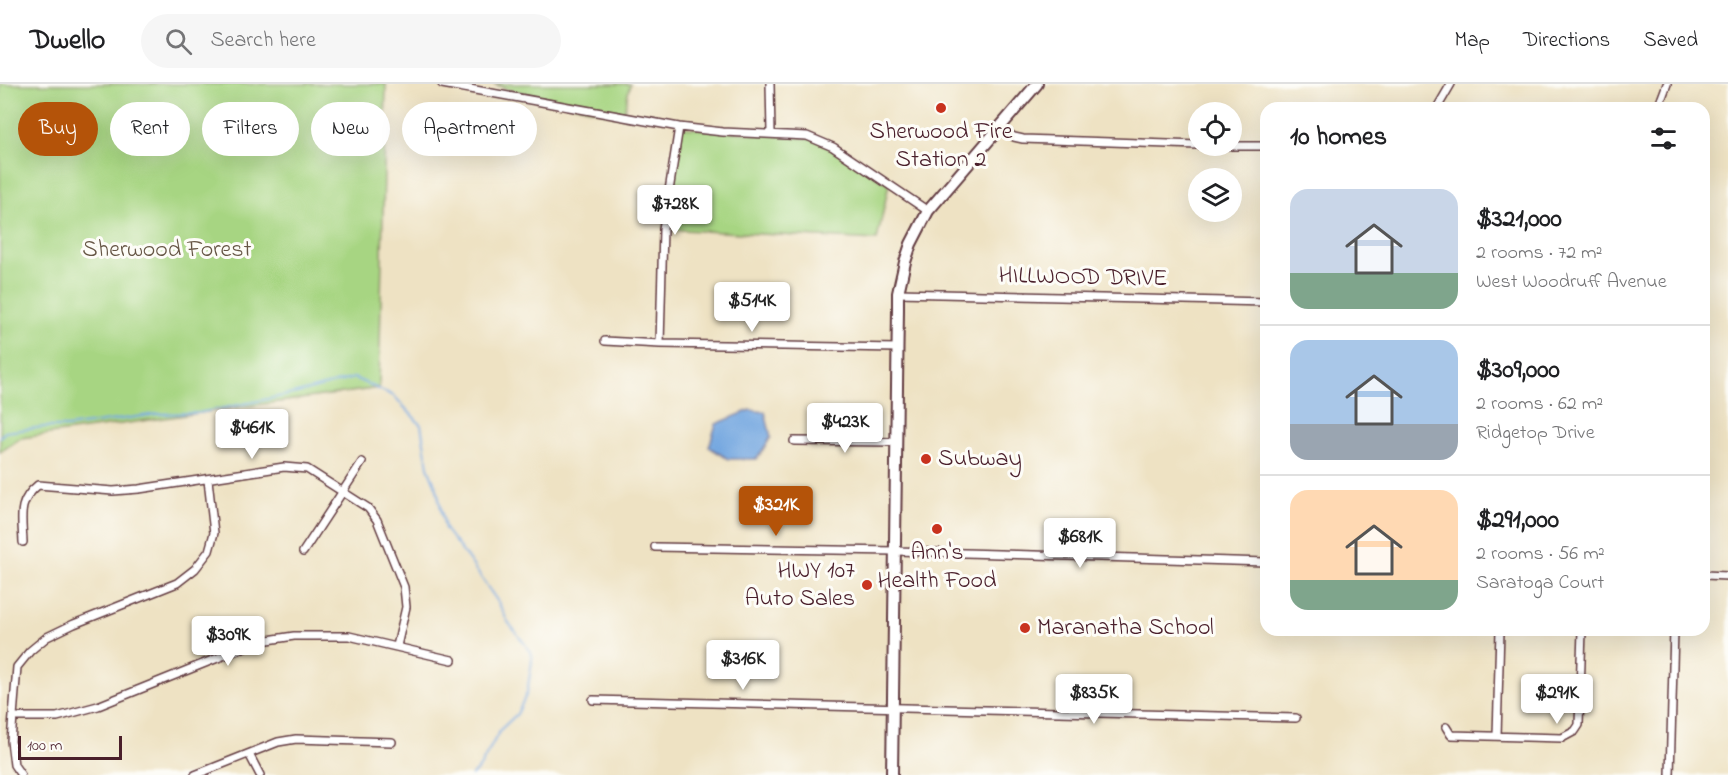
<!DOCTYPE html>
<meta charset="utf-8">
<style>
body{margin:0;font-family:"Indie Flower",sans-serif;background:#f6f6f6;color:#202124;height:100vh;display:flex;flex-direction:column;font-size:22px;white-space:nowrap}
*{box-sizing:border-box;margin:0}
p{font-size:20px;color:#757577}
.icon{flex:none;width:33px;height:33px;fill:none;stroke:currentColor;stroke-width:2;stroke-linecap:round;stroke-linejoin:round}
.map{position:relative;flex:1;overflow:hidden}
.drawer{position:absolute;left:1260px;top:18px;width:450px;height:534px;display:flex;flex-direction:column;background:#fff;border-radius:18px;box-shadow:0 6px 24px #0002}
.drawer>*{flex:none}
.top-card{position:absolute;left:18px;top:18px;width:570px;height:54px;display:flex;gap:12px}
.tools{position:absolute;left:1188px;top:18px;display:grid;gap:12px}
.tools a{display:grid;place-items:center;width:54px;height:54px;border-radius:50%;background:#fff;box-shadow:0 6px 24px #0002;font-size:30px}
.scale{position:absolute;left:18px;bottom:15px;width:104px;box-sizing:border-box;padding-left:6px;border:3px solid #4a1f2b;border-top:0;font-size:16px;line-height:21px;white-space:nowrap;color:#4a1f2b;-webkit-text-stroke:4px #fdfcf7;paint-order:stroke}
.price{position:absolute;translate:-50% -51px;padding:0 14px;border-radius:6px;background:#fff;color:#222;font-size:20px;line-height:39px;filter:drop-shadow(0 2px 3px #0008)}
.price::after{content:'';position:absolute;left:50%;top:36px;width:18px;height:14px;margin-left:-9px;background:inherit;clip-path:polygon(0 0,100% 0,50% 100%)}
.price.on{background:#b45309;color:#fff}
ul{padding:0;list-style:none}
li{display:flex;align-items:center;gap:18px;height:150px;padding:0 30px}
li+li{border-top:2px solid #e0e0e0}
li span{display:grid;place-items:center;flex:none;width:168px;height:120px;border-radius:18px;color:#555}
li>.icon{margin-inline-start:auto}
span .icon{width:72px;height:72px;fill:#fffc;stroke-width:1}
li b{font-size:26px}
h2{display:flex;justify-content:space-between;align-items:center;height:72px;padding:0 30px;font-size:26px}
.tag{padding:0 21px;border-radius:27px;background:#fff;box-shadow:0 6px 24px #0002;font-size:21px;line-height:54px}
.tag.on{background:#b45309;color:#fff}
header{display:flex;align-items:center;gap:36px;box-sizing:border-box;height:84px;padding:0 30px;background:#fff;border-bottom:2px solid #e0e0e0}
header strong{font-size:28px}
nav{display:flex;gap:33px;margin-inline-start:auto;font-size:21px}
.search{width:420px;height:54px;background:#f6f6f6;display:flex;align-items:center;gap:15px;box-sizing:border-box;padding:0 21px;border-radius:33px;color:#757577;font-size:22px}
.map>svg:first-child{display:block}
.green{fill:#a7d582;stroke:#787a56;stroke-width:1.5}
.water{fill:#75a7e0;stroke:#606386;stroke-width:1.5}
.lines{fill:none;stroke-linecap:round;stroke-linejoin:round}
.stream{stroke:#75a7e0;stroke-width:2}
.minor-casing{stroke:#633c42;stroke-width:10}
.primary-casing{stroke:#633c42;stroke-width:14}
.minor{stroke:#fff;stroke-width:7}
.primary{stroke:#fff;stroke-width:10}
.poi-dot{fill:#c8321e;stroke:#fdfcf7;stroke-width:2}
.labels{text-anchor:middle;dominant-baseline:central;stroke-width:6;stroke-linejoin:round;paint-order:stroke}
.poi-label{font-size:24px;fill:#4a1f2b;stroke:#fdfcf7}
.park-label{font-size:24px;fill:#665645;stroke:#fdfcf7}
.street-label{font-size:24px;fill:#4a1f2b;stroke:#fdfcf7}
</style>
<header>
<strong>Dwello</strong>
<div class="search"><svg class="icon" aria-label="search" viewBox="0 0 24 24"><circle cx="10" cy="10" r="6"/><path d="M15 15l6 6"/></svg>Search here</div>
<nav><a>Map</a><a>Directions</a><a>Saved</a></nav>
</header>
<div class="map">
<svg width="1728" height="691" viewBox="0 0 1728 691">
<rect width="100%" height="100%" fill="#fdfcf7"/>
<filter id="ink" filterUnits="userSpaceOnUse"><feTurbulence type="fractalNoise" baseFrequency=".0167" numOctaves="2"/><feDisplacementMap in="SourceGraphic" scale="12" xChannelSelector="R" yChannelSelector="G"/><feConvolveMatrix kernelMatrix="1 2 1 2 8 2 1 2 1" color-interpolation-filters="sRGB"/></filter>
<filter id="wash" filterUnits="userSpaceOnUse"><feTurbulence type="fractalNoise" baseFrequency=".008" numOctaves="4" result="noise"/><feDisplacementMap in="SourceGraphic" scale="24" xChannelSelector="R" yChannelSelector="G"/><feGaussianBlur stdDeviation="1.35" result="paint"/><feColorMatrix in="noise" values="0 0 0 0 0 0 0 0 0 0 0 0 0 0 0 0 0 1.4 0 .05"/><feComposite in="paint" operator="in"/></filter>
<g filter="url(#wash)">
<rect width="100%" height="100%" fill="#eee2c3"/>
<!-- green -->
<path class="green" d="M 0,0 L 386,0 L 379,304 L 21,354 L 0,368 Z
M 494,0 L 630,0 L 623,33 L 507,5 Z
M 679,43 L 816,55 L 889,100 L 877,156 L 663,145 Z"/>
<!-- water -->
<path class="water" d="M 750,326 L 765,328 L 771,353 L 757,375 L 728,375 L 709,363 L 716,340 Z"/>
<g class="lines">
<!-- stream -->
<path class="stream" d="M 0,353 L 5,348 L 44,343 L 67,343 L 157,330 L 199,329 L 297,309 L 354,294 L 394,312 L 421,341 L 428,383 L 437,405 L 445,445 L 469,476 L 498,518 L 508,538 L 531,568 L 532,577 L 527,609 L 517,630 L 500,646 L 480,683 L 472,691"/>
</g>
</g>
<g filter="url(#ink)">
<g class="lines">
<defs>
<path id="minor" d="M 442,0 L 679,43 L 723,48 L 807,52 L 833,63 L 928,127
M 770,0 L 771,49
M 1437,24 L 1451,0
M 1658,24 L 1667,0
M 1000,43 L 1014,53 L 1023,55 L 1198,61
M 1217,62 L 1266,62
M 898,209 L 1266,218
M 605,257 L 660,260 L 897,264
M 660,260 L 663,145 L 679,43
M 794,357 L 896,358
M 23,458 C 22,433 17,418 38,401 L 113,407 L 139,405 L 284,383 L 307,385 L 368,424 L 377,436 L 404,503 L 406,523 L 397,562
M 655,463 L 896,467 L 1266,478
M 303,468 L 362,378
M 1704,491 L 1728,492
M 593,616 L 1296,634
M 13,633 L 57,633 L 98,622 L 240,565 L 268,556 L 294,552 L 349,552 L 452,576
M 1446,643 L 1451,651 L 1562,654 L 1575,647 L 1579,641 L 1582,546
M 1497,652 L 1500,546
M 249,670 L 260,691
M 21,691 L 14,681 L 11,657 L 17,583 L 30,567 L 47,553 L 74,540 L 177,499 L 195,485 L 209,467 L 214,449 L 208,396
M 195,691 L 278,658 L 296,655 L 392,658
M 1670,691 L 1674,546"/>
<path id="primary" d="M 892,691 L 898,225 L 898,209 L 905,178 L 911,160 L 928,127 L 1037,0"/>
</defs>
<!-- minor casing -->
<use href="#minor" class="minor-casing"/>
<!-- primary casing -->
<use href="#primary" class="primary-casing"/>
<!-- minor -->
<use href="#minor" class="minor"/>
<!-- primary -->
<use href="#primary" class="primary"/>
</g>
</g>
<!-- markers -->
<g class="poi-dot">
<circle cx="941" cy="24" r="6"/>
<circle cx="926" cy="375" r="6"/>
<circle cx="937" cy="445" r="6"/>
<circle cx="867" cy="501" r="6"/>
<circle cx="1025" cy="544" r="6"/>
</g>
<g class="labels">
<!-- poi labels -->
<g class="poi-label">
<text x="941" y="48">Sherwood Fire<tspan x="941" dy="28">Station 2</tspan></text>
<text x="938" y="375" text-anchor="start">Subway</text>
<text x="937" y="469">Ann's<tspan x="937" dy="28">Health Food</tspan></text>
<text x="855" y="487" text-anchor="end">HWY 107<tspan x="855" dy="28">Auto Sales</tspan></text>
<text x="1037" y="544" text-anchor="start">Maranatha School</text>
</g>
<!-- park labels -->
<g class="park-label">
<text x="167" y="166">Sherwood Forest</text>
</g>
<!-- street labels -->
<g class="street-label">
<text transform="translate(1083 194) rotate(1)">HILLWOOD DRIVE</text>
</g>
</g>
</svg>
<div class="tools">
<a><svg class="icon" aria-label="locate" viewBox="0 0 24 24"><circle cx="12" cy="12" r="6"/><path d="M12 2v4M12 18v4M2 12h4M18 12h4"/></svg></a>
<a><svg class="icon" aria-label="layers" viewBox="0 0 24 24"><path d="M12 4l9 5-9 5-9-5zM3 14l9 5 9-5"/></svg></a>
</div>
<div class="scale">100 m</div>
<b class="price" style="left:675px;top:152px">$728K</b>
<b class="price" style="left:752px;top:249px">$514K</b>
<b class="price" style="left:845px;top:370px">$423K</b>
<b class="price" style="left:252px;top:376px">$461K</b>
<b class="price on" style="left:776px;top:453px">$321K</b>
<b class="price" style="left:1080px;top:485px">$681K</b>
<b class="price" style="left:228px;top:583px">$309K</b>
<b class="price" style="left:743px;top:607px">$316K</b>
<b class="price" style="left:1094px;top:641px">$835K</b>
<b class="price" style="left:1557px;top:641px">$291K</b>
<div class="top-card">
<a class="tag on">Buy</a>
<a class="tag">Rent</a>
<a class="tag">Filters</a>
<a class="tag">New</a>
<a class="tag">Apartment</a>
</div>
<section class="drawer">
<h2>10 homes<svg class="icon" aria-label="filters" viewBox="0 0 24 24"><path d="M4 7h16M4 17h16"/><circle cx="9" cy="7" r="2"/><circle cx="15" cy="17" r="2"/></svg></h2>
<ul>
<li><span style="background:linear-gradient(#c9d6e8 70%,#7fa58c 0)"><svg class="icon" aria-label="home" viewBox="0 0 24 24"><path d="M3 11l9-7 9 7M6 9v11h12V9"/></svg></span><div><b>$321,000</b><p>2 rooms · 72 m²</p><p>West Woodruff Avenue</p></div></li>
<li><span style="background:linear-gradient(#a9c7e8 70%,#9aa5b1 0)"><svg class="icon" aria-label="home" viewBox="0 0 24 24"><path d="M3 11l9-7 9 7M6 9v11h12V9"/></svg></span><div><b>$309,000</b><p>2 rooms · 62 m²</p><p>Ridgetop Drive</p></div></li>
<li><span style="background:linear-gradient(#ffd9b3 75%,#7fa58c 0)"><svg class="icon" aria-label="home" viewBox="0 0 24 24"><path d="M3 11l9-7 9 7M6 9v11h12V9"/></svg></span><div><b>$291,000</b><p>2 rooms · 56 m²</p><p>Saratoga Court</p></div></li>
</ul>
</section>
</div>
